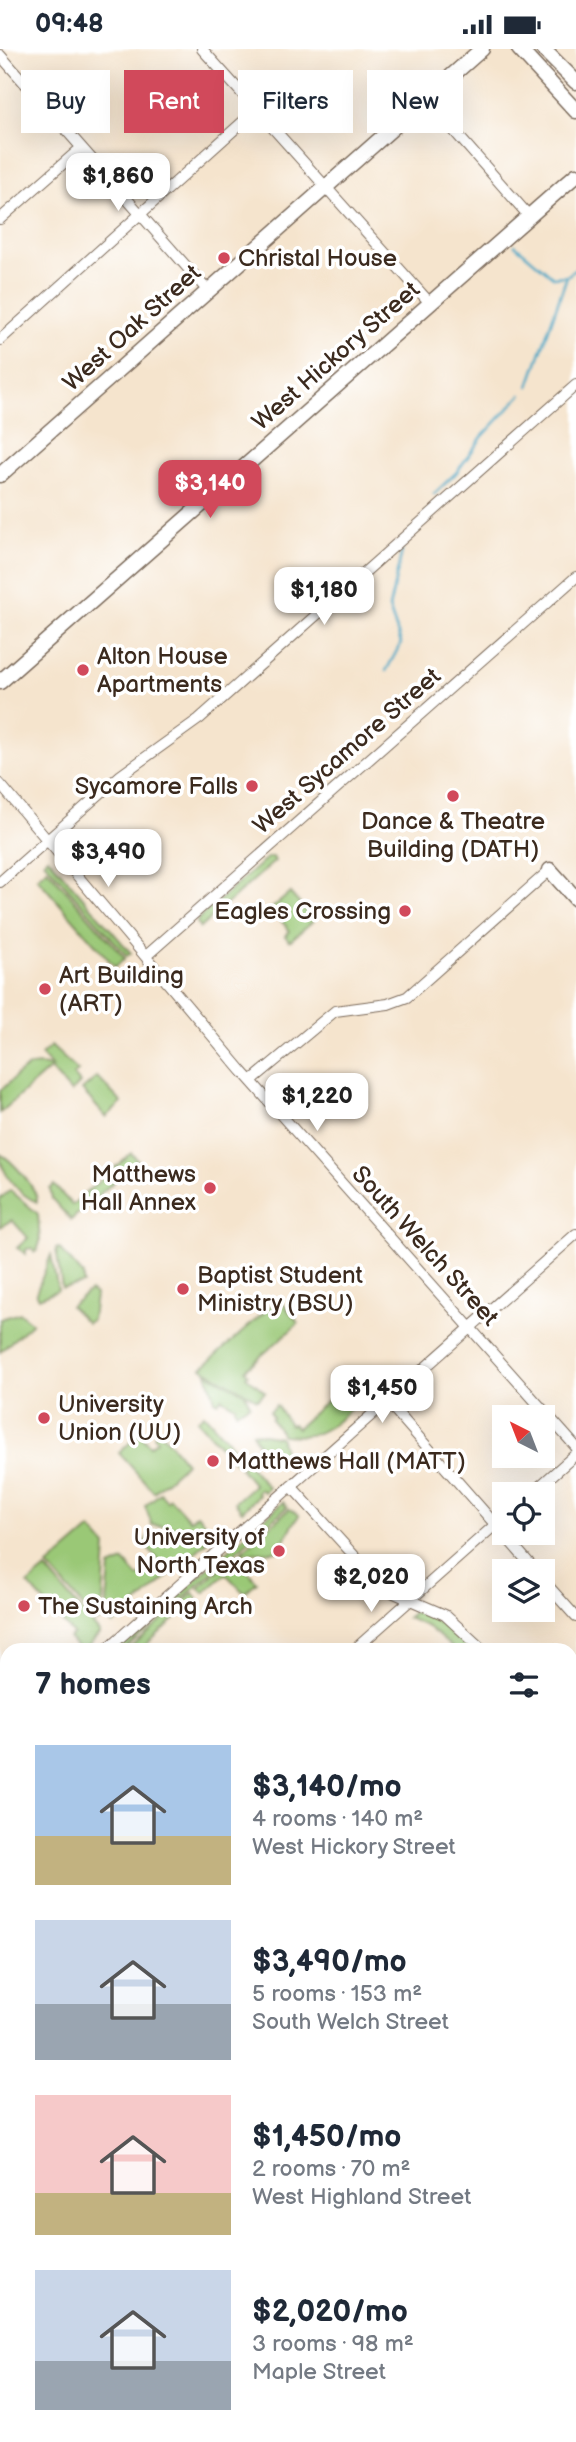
<!DOCTYPE html>
<meta charset="utf-8">
<style>
body{margin:0;font-family:"Balsamiq Sans",sans-serif;background:#f2f2f3;color:#1f2937;height:100vh;display:flex;flex-direction:column;font-size:26px;white-space:nowrap}
*{box-sizing:border-box;margin:0}
p{font-size:23px;color:#747a83}
.icon{flex:none;width:38px;height:38px;fill:none;stroke:currentColor;stroke-width:2;stroke-linecap:round;stroke-linejoin:round}
.map{position:relative;flex:1;overflow:hidden}
.drawer{position:absolute;left:0px;top:1594px;width:578px;height:800px;display:flex;flex-direction:column;background:#fff;border-radius:21px 21px 0 0;box-shadow:0 7px 28px #0002}
.drawer>*{flex:none}
.top-card{position:absolute;left:21px;top:21px;width:536px;height:63px;display:flex;gap:14px}
.needle{width:46px;rotate:318deg}
.controls{position:absolute;left:492px;top:1356px;display:grid;gap:14px}
.controls a{display:grid;place-items:center;width:63px;height:63px;border-radius:0px;background:#fff;box-shadow:0 7px 28px #0002;font-size:35px}
.price{position:absolute;translate:-50% -60px;padding:0 16px;border-radius:14px;background:#fff;color:#222;font-size:23px;line-height:46px;filter:drop-shadow(0 2px 4px #0008)}
.price::after{content:'';position:absolute;left:50%;top:42px;width:21px;height:16px;margin-left:-10px;background:inherit;clip-path:polygon(0 0,100% 0,50% 100%)}
.price.current{background:#d1495b;color:#fff}
ul{padding:0;list-style:none}
li{display:flex;align-items:center;gap:21px;height:175px;padding:0 35px}
li span{display:grid;place-items:center;flex:none;width:196px;height:140px;border-radius:0px;color:#555}
li>.icon{margin-inline-start:auto}
span .icon{width:84px;height:84px;fill:#fffc;stroke-width:1}
li b{font-size:30px}
h2{display:flex;justify-content:space-between;align-items:center;height:84px;padding:0 35px;font-size:30px}
.pill{padding:0 24px;border-radius:0px;background:#fff;box-shadow:0 7px 28px #0002;font-size:24px;line-height:63px}
.pill.current{background:#d1495b;color:#fff}
.status{display:flex;justify-content:space-between;align-items:center;height:49px;padding:0 35px;background:#fff;direction:ltr}
.status svg{height:19px;fill:currentColor}
.map>svg:first-child{display:block}
.green{fill:#9ac876;stroke:#6a794a;stroke-width:2}
.lines{fill:none;stroke-linecap:round;stroke-linejoin:round}
.stream{stroke:#45a6c5;stroke-width:2.5}
.street-casing{stroke:#7c6b5b;stroke-width:12}
.secondary-casing{stroke:#7c6b5b;stroke-width:17}
.highway-casing{stroke:#7c6b5b;stroke-width:20}
.street{stroke:#fff;stroke-width:10}
.secondary{stroke:#fff;stroke-width:14}
.highway{stroke:#fff;stroke-width:18}
.poi-dot{fill:#d1495b;stroke:#fff;stroke-width:2.5}
.labels{text-anchor:middle;dominant-baseline:central;stroke-width:7;stroke-linejoin:round;paint-order:stroke}
.poi-label{font-size:24px;fill:#3b2a1e;stroke:#fff;text-anchor:start}
.street-label{font-size:24px;fill:#3b2a1e;stroke:#fff}
</style>
<div class="status"><b>09:48</b><svg viewBox="0 0 49 12"><path d="M0 12V9h3v3zM5 12V6h3v6zM10 12V3h3v9zM15 12V0h3v12zM26 1h20v11H26zM47 4h2v5h-2z"/></svg></div>
<div class="map">
<svg width="576" height="2393" viewBox="0 0 576 2393">
<rect width="100%" height="100%" fill="#fff"/>
<filter id="ink" filterUnits="userSpaceOnUse"><feTurbulence type="fractalNoise" baseFrequency=".0143" numOctaves="2"/><feDisplacementMap in="SourceGraphic" scale="14" xChannelSelector="R" yChannelSelector="G"/><feConvolveMatrix kernelMatrix="1 2 1 2 8 2 1 2 1" color-interpolation-filters="sRGB"/></filter>
<filter id="wash" filterUnits="userSpaceOnUse"><feTurbulence type="fractalNoise" baseFrequency=".00686" numOctaves="4" result="noise"/><feDisplacementMap in="SourceGraphic" scale="28" xChannelSelector="R" yChannelSelector="G"/><feGaussianBlur stdDeviation="1.57" result="paint"/><feColorMatrix in="noise" values="0 0 0 0 0 0 0 0 0 0 0 0 0 0 0 0 0 1.4 0 .05"/><feComposite in="paint" operator="in"/></filter>
<g filter="url(#wash)">
<rect width="100%" height="100%" fill="#f5e4cd"/>
<!-- green -->
<path class="green" d="M 48,808 L 131,904 L 127,907 L 44,812 Z
M 268,808 L 273,808 L 275,812 L 200,879 L 197,874 L 198,870 Z
M 47,820 L 125,909 L 115,918 L 37,829 Z
M 290,844 L 314,871 L 290,892 L 285,887 L 290,882 L 271,860 Z
M 51,997 L 78,1022 L 73,1026 L 80,1034 L 71,1043 L 50,1020 L 0,1064 L 0,1042 C 23,1022 24,1012 52,1018 L 41,1006 Z
M 97,1028 L 122,1054 L 106,1068 L 82,1041 Z
M 131,1104 L 138,1111 L 71,1171 L 52,1150 L 50,1140 L 54,1136 L 72,1156 Z
M 0,1105 C 11,1110 38,1140 37,1153 C 20,1147 0,1123 0,1105 Z
M 10,1141 L 38,1165 L 40,1193 L 37,1202 L 34,1203 L 33,1199 L 26,1200 L 26,1205 L 17,1199 L 28,1189 L 12,1171 L 0,1178 L 0,1150 Z
M 59,1199 L 83,1226 L 83,1235 L 62,1239 L 56,1200 Z
M 51,1206 L 58,1241 L 39,1249 L 36,1244 Z
M 90,1242 L 95,1246 L 92,1271 L 87,1274 L 70,1257 Z
M 279,1250 L 299,1274 L 245,1321 L 248,1325 L 246,1327 L 265,1343 L 257,1350 L 202,1319 Z
M 20,1264 L 32,1274 L 0,1303 L 0,1270 Z
M 207,1324 L 244,1343 L 250,1355 L 236,1363 L 235,1357 L 221,1349 L 218,1353 L 215,1351 Z
M 344,1336 L 352,1345 L 358,1340 L 364,1347 C 334,1374 327,1391 283,1386 L 271,1370 L 273,1368 L 269,1363 L 276,1356 L 290,1376 L 293,1375 L 297,1379 Z
M 204,1365 L 242,1408 L 235,1414 L 197,1371 Z
M 159,1381 L 186,1414 L 154,1443 L 119,1404 L 139,1385 L 150,1397 L 157,1391 L 154,1386 Z
M 252,1383 L 280,1388 L 287,1412 L 261,1401 Z
M 246,1413 L 268,1438 L 264,1443 L 260,1440 L 257,1443 L 259,1446 L 242,1462 L 235,1453 L 254,1436 L 240,1419 Z
M 160,1444 L 167,1452 L 170,1449 L 190,1471 L 197,1465 L 208,1477 L 202,1481 L 152,1476 L 145,1457 Z
M 283,1453 L 287,1458 L 124,1601 L 116,1601 Z
M 289,1460 L 299,1466 L 277,1502 L 240,1504 Z
M 91,1480 L 106,1497 L 102,1569 L 97,1574 L 48,1517 Z
M 151,1482 L 201,1486 L 207,1493 L 113,1576 L 106,1568 L 110,1518 L 124,1512 L 138,1528 L 146,1525 L 158,1511 L 144,1495 Z
M 235,1507 L 257,1533 L 244,1544 L 226,1525 L 204,1544 L 199,1539 Z
M 46,1520 L 100,1584 L 88,1598 L 77,1598 L 69,1589 L 73,1585 L 28,1535 Z
M 193,1544 L 198,1550 L 140,1601 L 130,1600 Z
M 416,1561 L 446,1577 L 473,1601 L 455,1601 L 428,1578 L 407,1569 Z"/>
<g class="lines">
<!-- stream -->
<path class="stream" d="M 515,196 L 553,228 L 567,227 L 576,220
M 529,337 L 567,227
M 434,445 L 456,424 L 482,388 L 521,346
M 386,622 L 401,594 L 389,559 L 402,502"/>
</g>
</g>
<g filter="url(#ink)">
<g class="lines">
<defs>
<path id="street" d="M 202,0 L 430,254
M 0,6 L 208,242
M 426,50 L 529,167
M 0,170 L 81,99
M 0,291 L 256,61
M 0,735 L 242,1022 L 576,1398
M 0,833 L 121,726 L 199,670 L 576,336
M 146,907 L 576,528
M 251,1032 L 335,962 L 388,955 L 407,948 L 550,821
M 387,1352 L 536,1522
M 291,1437 L 378,1533 L 394,1544 L 445,1566 L 483,1601
M 530,1446 L 576,1405
M 542,1530 L 576,1568
M 106,1601 L 576,1185
M 354,1601 L 504,1468
M 0,1695 L 7,1689
M 570,1699 L 576,1705
M 0,1913 L 7,1907
M 570,1939 L 576,1945
M 570,1974 L 576,1969
M 570,2110 L 576,2105
M 570,2183 L 576,2189
M 198,2387 L 203,2393"/>
<path id="secondary" d="M 519,0 L 576,62
M 543,0 L 576,33
M 0,426 L 482,0
M 0,633 L 576,126
M 550,821 L 576,850
M 570,1719 L 576,1714
M 0,1938 L 7,1946
M 0,1961 L 7,1968
M 0,2211 L 7,2205
M 570,2357 L 576,2356
M 0,2378 L 7,2382
M 15,2387 L 25,2393
M 371,2387 L 373,2393
M 386,2393 L 410,2387"/>
<path id="highway" d="M 570,2375 L 576,2375
M 411,2393 L 438,2387"/>
</defs>
<!-- street casing -->
<use href="#street" class="street-casing"/>
<!-- secondary casing -->
<use href="#secondary" class="secondary-casing"/>
<!-- highway casing -->
<use href="#highway" class="highway-casing"/>
<!-- street -->
<use href="#street" class="street"/>
<!-- secondary -->
<use href="#secondary" class="secondary"/>
<!-- highway -->
<use href="#highway" class="highway"/>
</g>
</g>
<!-- markers -->
<g class="poi-dot">
<circle cx="224" cy="209" r="7"/>
<circle cx="83" cy="621" r="7"/>
<circle cx="252" cy="737" r="7"/>
<circle cx="453" cy="747" r="7"/>
<circle cx="405" cy="862" r="7"/>
<circle cx="45" cy="940" r="7"/>
<circle cx="210" cy="1139" r="7"/>
<circle cx="183" cy="1240" r="7"/>
<circle cx="44" cy="1369" r="7"/>
<circle cx="213" cy="1412" r="7"/>
<circle cx="279" cy="1502" r="7"/>
<circle cx="24" cy="1557" r="7"/>
</g>
<g class="labels">
<!-- poi labels -->
<g class="poi-label">
<text x="238" y="209">Christal House</text>
<text x="97" y="607">Alton House<tspan x="97" dy="28">Apartments</tspan></text>
<text x="238" y="737" text-anchor="end">Sycamore Falls</text>
<text x="453" y="772" text-anchor="middle">Dance &amp; Theatre<tspan x="453" dy="28">Building (DATH)</tspan></text>
<text x="391" y="862" text-anchor="end">Eagles Crossing</text>
<text x="59" y="926">Art Building<tspan x="59" dy="28">(ART)</tspan></text>
<text x="196" y="1125" text-anchor="end">Matthews<tspan x="196" dy="28">Hall Annex</tspan></text>
<text x="197" y="1226">Baptist Student<tspan x="197" dy="28">Ministry (BSU)</tspan></text>
<text x="58" y="1355">University<tspan x="58" dy="28">Union (UU)</tspan></text>
<text x="227" y="1412">Matthews Hall (MATT)</text>
<text x="265" y="1488" text-anchor="end">University of<tspan x="265" dy="28">North Texas</tspan></text>
<text x="38" y="1557">The Sustaining Arch</text>
</g>
<!-- street labels -->
<g class="street-label">
<text transform="translate(132 279) rotate(-42)">West Oak Street</text>
<text transform="translate(336 307) rotate(-41)">West Hickory Street</text>
<text transform="translate(347 702) rotate(-41)">West Sycamore Street</text>
<text transform="translate(425 1197) rotate(48)">South Welch Street</text>
</g>
</g>
</svg>
<div class="controls">
<a><svg class="needle" viewBox="-14 -14 28 28"><path d="M0-13l5 13h-10z" fill="#e53935"/><path d="M0 13l5-13h-10z" fill="#747a83"/></svg></a>
<a><svg class="icon" aria-label="locate" viewBox="0 0 24 24"><circle cx="12" cy="12" r="6"/><path d="M12 2v4M12 18v4M2 12h4M18 12h4"/></svg></a>
<a><svg class="icon" aria-label="layers" viewBox="0 0 24 24"><path d="M12 4l9 5-9 5-9-5zM3 14l9 5 9-5"/></svg></a>
</div>
<b class="price" style="left:118px;top:164px">$1,860</b>
<b class="price current" style="left:210px;top:471px">$3,140</b>
<b class="price" style="left:324px;top:578px">$1,180</b>
<b class="price" style="left:108px;top:840px">$3,490</b>
<b class="price" style="left:317px;top:1084px">$1,220</b>
<b class="price" style="left:382px;top:1376px">$1,450</b>
<b class="price" style="left:371px;top:1565px">$2,020</b>
<div class="top-card">
<a class="pill">Buy</a>
<a class="pill current">Rent</a>
<a class="pill">Filters</a>
<a class="pill">New</a>
</div>
<section class="drawer">
<h2>7 homes<svg class="icon" aria-label="filters" viewBox="0 0 24 24"><path d="M4 7h16M4 17h16"/><circle cx="9" cy="7" r="2"/><circle cx="15" cy="17" r="2"/></svg></h2>
<ul>
<li><span style="background:linear-gradient(#a9c7e8 65%,#c2b280 0)"><svg class="icon" aria-label="home" viewBox="0 0 24 24"><path d="M3 11l9-7 9 7M6 9v11h12V9"/></svg></span><div><b>$3,140/mo</b><p>4 rooms · 140 m²</p><p>West Hickory Street</p></div></li>
<li><span style="background:linear-gradient(#c9d6e8 60%,#9aa5b1 0)"><svg class="icon" aria-label="home" viewBox="0 0 24 24"><path d="M3 11l9-7 9 7M6 9v11h12V9"/></svg></span><div><b>$3,490/mo</b><p>5 rooms · 153 m²</p><p>South Welch Street</p></div></li>
<li><span style="background:linear-gradient(#f6c9c9 70%,#c2b280 0)"><svg class="icon" aria-label="home" viewBox="0 0 24 24"><path d="M3 11l9-7 9 7M6 9v11h12V9"/></svg></span><div><b>$1,450/mo</b><p>2 rooms · 70 m²</p><p>West Highland Street</p></div></li>
<li><span style="background:linear-gradient(#c9d6e8 65%,#9aa5b1 0)"><svg class="icon" aria-label="home" viewBox="0 0 24 24"><path d="M3 11l9-7 9 7M6 9v11h12V9"/></svg></span><div><b>$2,020/mo</b><p>3 rooms · 98 m²</p><p>Maple Street</p></div></li>
</ul>
</section>
</div>
